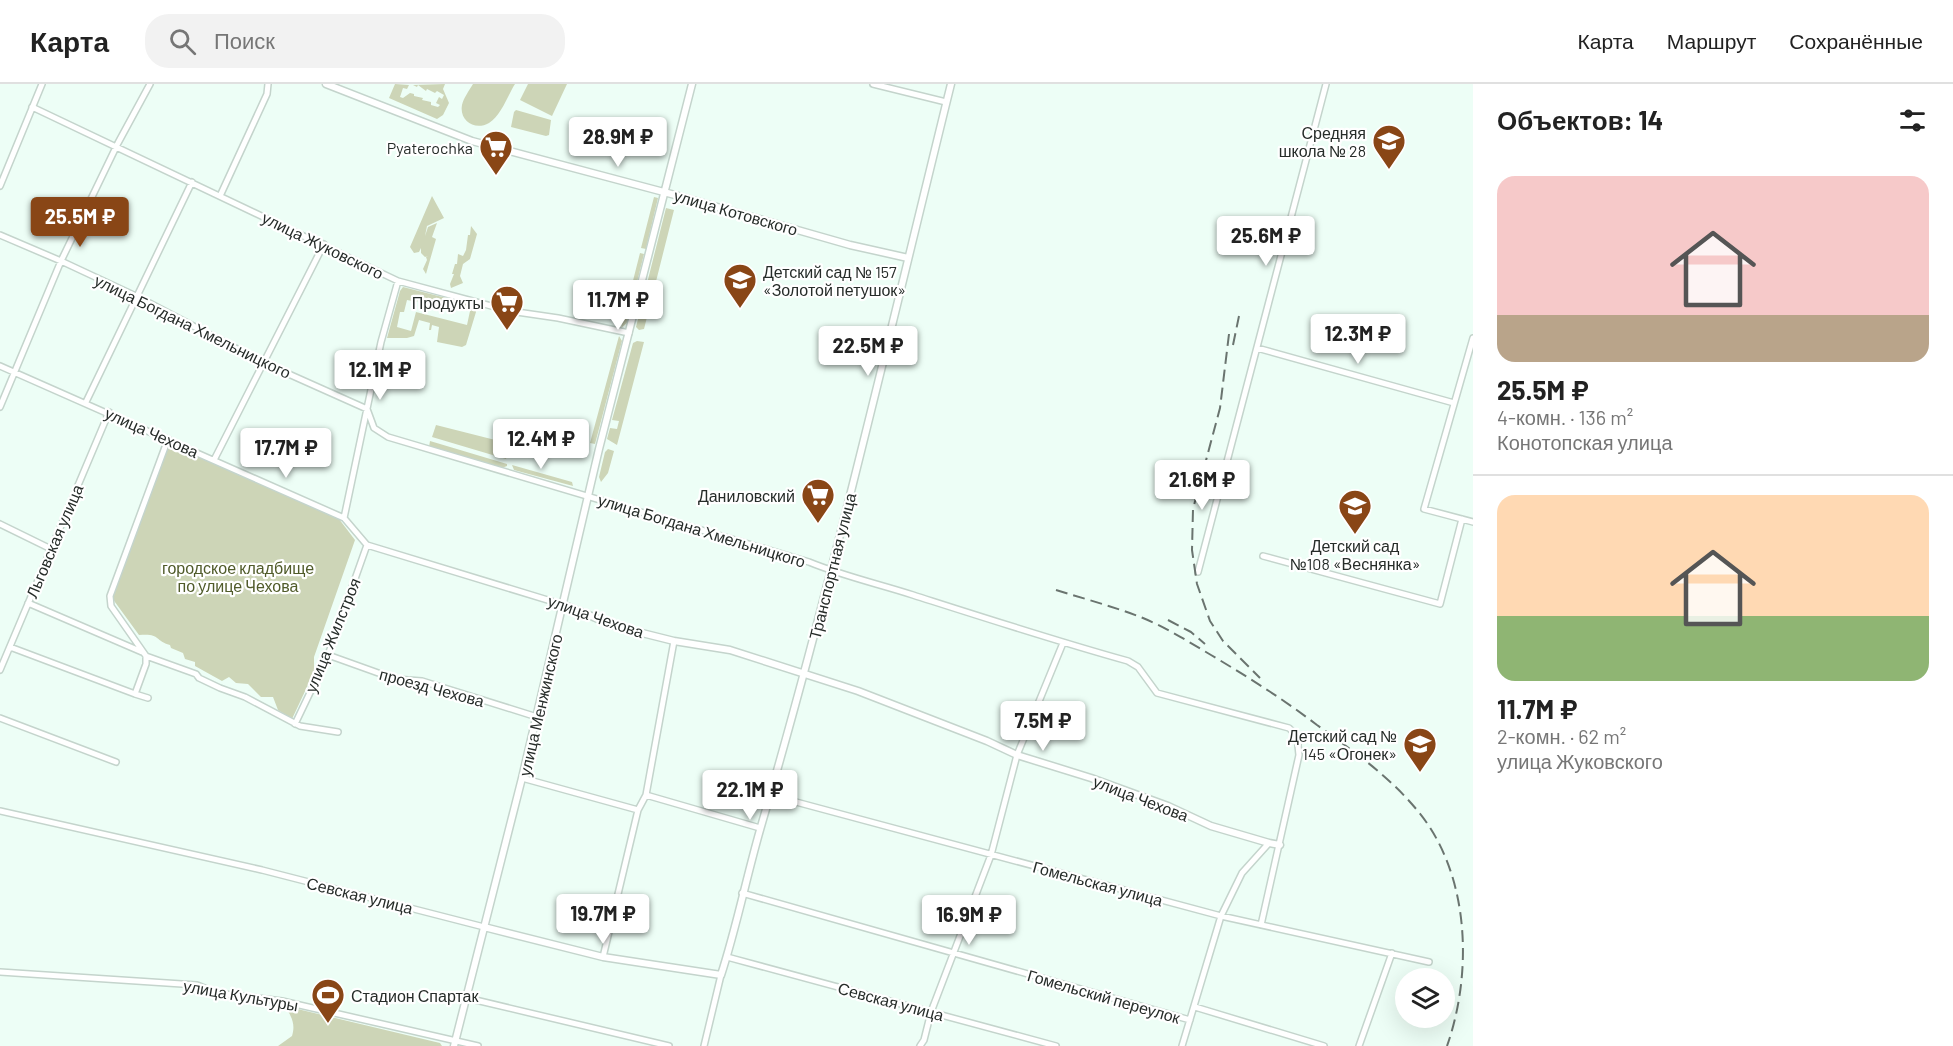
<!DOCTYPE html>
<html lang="ru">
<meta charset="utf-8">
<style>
body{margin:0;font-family:Barlow,sans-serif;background:#f2f2f2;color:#222;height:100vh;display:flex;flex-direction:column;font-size:22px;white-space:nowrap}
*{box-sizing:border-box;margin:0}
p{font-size:20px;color:#767676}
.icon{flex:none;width:33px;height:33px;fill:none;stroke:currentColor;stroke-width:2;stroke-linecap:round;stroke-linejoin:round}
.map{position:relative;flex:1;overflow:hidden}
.details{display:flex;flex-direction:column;background:#fff;width:480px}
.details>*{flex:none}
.tools{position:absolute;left:1395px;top:884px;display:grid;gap:12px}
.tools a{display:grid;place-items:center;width:60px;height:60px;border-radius:50%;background:#fff;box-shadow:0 6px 24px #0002;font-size:30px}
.price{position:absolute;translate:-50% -51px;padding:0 14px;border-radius:6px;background:#fff;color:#222;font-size:20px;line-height:39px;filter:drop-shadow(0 2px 3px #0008)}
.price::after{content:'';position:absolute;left:50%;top:36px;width:18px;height:14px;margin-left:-9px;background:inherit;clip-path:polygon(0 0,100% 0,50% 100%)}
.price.on{background:#894616;color:#fff}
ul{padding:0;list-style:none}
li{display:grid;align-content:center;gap:12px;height:318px;padding:0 24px}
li+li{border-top:2px solid #e0e0e0}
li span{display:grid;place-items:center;height:186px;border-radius:18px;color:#555}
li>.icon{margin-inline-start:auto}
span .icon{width:108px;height:108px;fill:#fffc;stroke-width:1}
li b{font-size:26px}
h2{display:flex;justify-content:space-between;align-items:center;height:72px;padding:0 24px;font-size:26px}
header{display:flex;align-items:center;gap:36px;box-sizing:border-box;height:84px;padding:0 30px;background:#fff;border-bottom:2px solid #e0e0e0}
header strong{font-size:28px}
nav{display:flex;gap:33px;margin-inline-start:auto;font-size:21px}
.search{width:420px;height:54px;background:#f2f2f2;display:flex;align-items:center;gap:15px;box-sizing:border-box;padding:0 21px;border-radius:24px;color:#767676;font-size:22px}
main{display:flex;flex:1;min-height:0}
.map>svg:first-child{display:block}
.green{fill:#cdd5b7;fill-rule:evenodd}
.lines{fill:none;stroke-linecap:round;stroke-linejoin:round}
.minor-casing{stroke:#c4d4cc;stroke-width:8}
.tertiary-casing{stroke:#c4d4cc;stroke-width:9}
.minor{stroke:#fff;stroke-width:5}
.tertiary{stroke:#fff;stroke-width:6}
.rail{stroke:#6a746f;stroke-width:2;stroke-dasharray:12 6;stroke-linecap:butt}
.labels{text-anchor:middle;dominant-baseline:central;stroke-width:4.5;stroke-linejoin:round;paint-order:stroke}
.poi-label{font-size:16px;fill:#262c29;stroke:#fff;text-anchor:end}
.street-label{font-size:16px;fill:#262c29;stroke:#fff}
.park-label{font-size:16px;fill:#505b2a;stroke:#fff}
</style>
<header>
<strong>Карта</strong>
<div class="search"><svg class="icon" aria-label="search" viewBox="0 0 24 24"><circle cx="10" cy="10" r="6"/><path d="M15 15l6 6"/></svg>Поиск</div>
<nav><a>Карта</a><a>Маршрут</a><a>Сохранённые</a></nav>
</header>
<main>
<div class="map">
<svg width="1473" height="962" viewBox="0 0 1473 962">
<rect width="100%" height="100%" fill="#edfef6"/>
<!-- green -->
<path class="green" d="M 395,0 L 409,1 L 407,5 L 403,4 L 400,13 L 403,14 L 410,9 L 414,10 L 414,12 L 423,14 L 422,16 L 431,18 L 431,21 L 438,23 L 440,21 L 436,19 L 439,13 L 442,15 L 444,11 L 437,7 L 435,9 L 427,5 L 426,7 L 418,1 L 417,3 L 413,1 L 445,0 L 443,5 L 449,19 L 443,31 L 437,35 L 389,14 Z
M 473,0 L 515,0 C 508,11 501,32 489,39 C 475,47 459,37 462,21 C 464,13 469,7 473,0 Z
M 528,0 L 567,0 L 552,32 L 520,16 Z
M 516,26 L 551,36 L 549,51 L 546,52 L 511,43 L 514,28 Z
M 432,112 L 444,134 L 427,142 L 425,152 L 428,143 L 437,139 L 432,153 L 436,155 L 426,190 L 423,185 L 427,176 L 426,173 L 428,172 L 425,173 L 421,169 L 421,164 L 419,168 L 414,169 L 410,163 Z
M 654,113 L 658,114 L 646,165 L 641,164 Z
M 666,124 L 674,126 L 644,245 L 639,246 L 636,243 Z
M 471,142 L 477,150 L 470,175 L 463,180 L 460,192 L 463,199 L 451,204 L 450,200 L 454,190 L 452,190 L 455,180 L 457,180 L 458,170 L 463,172 L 466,166 L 468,151 L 470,151 Z
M 640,169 L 644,170 L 627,239 L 621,244 Z
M 403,203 L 474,221 L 476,228 L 466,261 L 462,263 L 437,258 L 439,243 L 432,241 L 431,246 L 429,246 L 430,239 L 419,236 L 414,252 L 407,254 L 387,254 L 400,207 ZM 425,214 L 470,227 L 467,241 L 416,228 L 411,247 L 397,243 L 400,228 L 404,228 L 407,216 L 417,218 L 418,216 L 424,217 Z
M 619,252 L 622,257 L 595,360 L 590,359 Z
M 637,257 L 644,258 L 617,361 L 607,355 L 610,344 L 617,345 L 619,337 L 612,336 L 633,259 Z
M 436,341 L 511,360 L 506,375 L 432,353 Z
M 430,357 L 507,380 L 507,382 L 502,384 L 429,363 Z
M 169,358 L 339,435 L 355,456 L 314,573 L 314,588 L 292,635 L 278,626 L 273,613 L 261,613 L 248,600 L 236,599 L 229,593 L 222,597 L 195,582 L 195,578 L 185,575 L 183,569 L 171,564 L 170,561 C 154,556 160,549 139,551 L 112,514 Z
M 608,365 L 614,367 L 608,389 L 601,398 L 599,393 L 605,368 Z
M 512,381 L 572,398 L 573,402 L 514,386 Z
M 289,923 L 440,959 L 442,962 L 278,962 L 292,952 C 295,942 293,936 288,927 Z"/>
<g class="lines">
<defs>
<path id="minor" d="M 873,0 L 946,18
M 32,23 L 398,197 L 510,227 L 558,234 L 629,249
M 0,102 L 42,0
M 220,112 L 267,10 L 268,0
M 0,151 L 61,177 L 138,213 L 264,279 L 367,325 L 374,344 L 388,353 L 809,478 C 843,492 879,500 913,511 C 985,534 1056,557 1128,577 L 1138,583 L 1157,609 L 1289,644 L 1297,652 L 1299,671 L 1261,841
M 1473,254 L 1424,425 L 1473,438
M 1257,264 L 1454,319
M 0,282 L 344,434 L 367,461 L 564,521
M 86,318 L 192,98
M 0,323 L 61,177 L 118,59 L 150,0
M 214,376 L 324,160
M 344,434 L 381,258 L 398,197
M 0,440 L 51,465
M 1263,472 L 1440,520 L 1462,435
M 1198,488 L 1326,0
M 28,519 L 142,568
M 10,563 L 135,610
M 328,571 L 395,595 L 422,597 L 537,633
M 146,572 L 196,590 L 199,594 L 220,604 L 245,613 L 300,642 L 338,648
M 0,586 L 109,328
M 148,614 L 135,610 L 146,580 L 146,572 L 111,522 L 110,512 L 168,355
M 0,634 L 116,678
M 295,640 L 328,571 L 367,461
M 522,694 L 638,726
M 646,711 L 760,744
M 770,711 L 1221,832 L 1429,878
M 0,727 L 262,786 L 484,843
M 742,809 L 1190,936
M 603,873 L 638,726 L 646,711 L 674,557
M 727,873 L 1056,962
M 0,888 L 197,901 L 217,909 L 282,917 L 478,962
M 467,914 L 669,962
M 1195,923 L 1324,962
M 704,962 L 721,891
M 920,962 L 924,956 L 931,928 L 991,771 L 1017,671 L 1063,559
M 1182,962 L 1221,832 L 1242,789 L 1269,759
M 1359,962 L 1392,869"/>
<path id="tertiary" d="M 326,0 L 472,57 L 675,111 L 850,161 L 908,174
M 564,521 L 618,543 L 674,557 L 730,566 L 858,607 L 987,657 L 1017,671 L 1091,694 L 1168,722 L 1211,742 L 1269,759 L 1280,761
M 484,843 L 603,873 L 721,891 C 737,842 747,790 762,739 C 833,495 890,247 951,0
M 454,962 L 522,694 L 599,365 L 692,0"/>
</defs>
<!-- minor casing -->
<use href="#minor" class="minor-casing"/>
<!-- tertiary casing -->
<use href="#tertiary" class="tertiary-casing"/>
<!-- minor -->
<use href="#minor" class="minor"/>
<!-- tertiary -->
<use href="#tertiary" class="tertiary"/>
<!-- rail -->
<path class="rail" d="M 1229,250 L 1220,324 L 1193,425 L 1192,466 L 1197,500 L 1210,537 L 1223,557 L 1260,594
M 1233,261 L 1239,232
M 1056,506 C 1085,515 1115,523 1143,534 C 1167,544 1189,558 1211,571 C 1248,593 1283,615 1317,641 C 1353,667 1388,691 1417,726 C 1470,789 1473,888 1447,962
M 1168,536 L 1191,548 L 1205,560"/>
</g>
<!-- icons -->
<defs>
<symbol id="school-pin" viewBox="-11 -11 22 30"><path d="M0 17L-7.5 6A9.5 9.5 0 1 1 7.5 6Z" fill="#894616" stroke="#fff"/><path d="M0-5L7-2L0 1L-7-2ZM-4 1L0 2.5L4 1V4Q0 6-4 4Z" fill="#fff"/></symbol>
<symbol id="supermarket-pin" viewBox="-11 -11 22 30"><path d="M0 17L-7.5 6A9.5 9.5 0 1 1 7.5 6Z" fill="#894616" stroke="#fff"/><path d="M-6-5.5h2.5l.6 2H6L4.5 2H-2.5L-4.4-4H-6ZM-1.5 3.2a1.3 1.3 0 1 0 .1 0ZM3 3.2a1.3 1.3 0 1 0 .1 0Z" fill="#fff"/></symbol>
<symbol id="stadium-pin" viewBox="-11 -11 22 30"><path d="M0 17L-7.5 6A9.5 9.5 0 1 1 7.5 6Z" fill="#894616" stroke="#fff"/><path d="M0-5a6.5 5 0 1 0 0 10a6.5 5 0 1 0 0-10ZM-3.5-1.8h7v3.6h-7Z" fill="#fff"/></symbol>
</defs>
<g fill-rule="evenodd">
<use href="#school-pin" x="1370" y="38" width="38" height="52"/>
<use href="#supermarket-pin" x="477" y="44" width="38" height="52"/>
<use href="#school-pin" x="721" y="177" width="38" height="52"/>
<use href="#supermarket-pin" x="488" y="199" width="38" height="52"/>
<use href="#supermarket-pin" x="799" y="392" width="38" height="52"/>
<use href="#school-pin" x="1336" y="403" width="38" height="52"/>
<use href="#school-pin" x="1401" y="641" width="38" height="52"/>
<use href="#stadium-pin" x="309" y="892" width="38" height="52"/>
</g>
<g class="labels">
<!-- poi labels -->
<g class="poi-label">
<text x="1366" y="48">Средняя<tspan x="1366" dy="18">школа № 28</tspan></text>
<text x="473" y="63">Pyaterochka</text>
<text x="763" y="187" text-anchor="start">Детский сад № 157<tspan x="763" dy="18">«Золотой петушок»</tspan></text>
<text x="484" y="218">Продукты</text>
<text x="795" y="411">Даниловский</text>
<text x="1355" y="461" text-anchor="middle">Детский сад<tspan x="1355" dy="18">№108 «Веснянка»</tspan></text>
<text x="1397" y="651">Детский сад №<tspan x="1397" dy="18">145 «Огонек»</tspan></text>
<text x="351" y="911" text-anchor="start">Стадион Спартак</text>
</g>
<!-- street labels -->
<g class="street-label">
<text transform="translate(736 128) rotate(16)">улица Котовского</text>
<text transform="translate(323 161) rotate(26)">улица Жуковского</text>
<text transform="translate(193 242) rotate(26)">улица Богдана Хмельницкого</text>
<text transform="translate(152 348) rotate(24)">улица Чехова</text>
<text transform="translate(702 446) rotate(17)">улица Богдана Хмельницкого</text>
<text transform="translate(54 457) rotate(-67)">Льговская улица</text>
<text transform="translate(832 482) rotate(-76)">Транспортная улица</text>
<text transform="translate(596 532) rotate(19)">улица Чехова</text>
<text transform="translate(332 551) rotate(-68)">улица Жилстроя</text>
<text transform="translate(432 603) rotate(15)">проезд Чехова</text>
<text transform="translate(540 621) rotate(-77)">улица Менжинского</text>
<text transform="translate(1141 714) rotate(21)">улица Чехова</text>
<text transform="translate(1098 799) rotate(15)">Гомельская улица</text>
<text transform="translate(360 811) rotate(14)">Севская улица</text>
<text transform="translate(241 911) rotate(10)">улица Культуры</text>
<text transform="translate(1104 912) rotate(16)">Гомельский переулок</text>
<text transform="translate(891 917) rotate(15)">Севская улица</text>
</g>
<!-- park labels -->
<g class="park-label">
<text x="238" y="483">городское кладбище<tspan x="238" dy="18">по улице Чехова</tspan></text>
</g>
</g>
</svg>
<div class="tools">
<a><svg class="icon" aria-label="layers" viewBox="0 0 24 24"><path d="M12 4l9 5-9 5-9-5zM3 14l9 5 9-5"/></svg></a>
</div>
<b class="price" style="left:618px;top:84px">28.9M ₽</b>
<b class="price on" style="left:80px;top:164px">25.5M ₽</b>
<b class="price" style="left:1266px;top:183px">25.6M ₽</b>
<b class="price" style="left:618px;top:247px">11.7M ₽</b>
<b class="price" style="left:1358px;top:281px">12.3M ₽</b>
<b class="price" style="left:868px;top:293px">22.5M ₽</b>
<b class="price" style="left:380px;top:317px">12.1M ₽</b>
<b class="price" style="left:541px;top:386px">12.4M ₽</b>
<b class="price" style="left:286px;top:395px">17.7M ₽</b>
<b class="price" style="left:1202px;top:427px">21.6M ₽</b>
<b class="price" style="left:1043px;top:668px">7.5M ₽</b>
<b class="price" style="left:750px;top:737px">22.1M ₽</b>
<b class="price" style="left:603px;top:861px">19.7M ₽</b>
<b class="price" style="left:969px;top:862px">16.9M ₽</b>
</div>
<section class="details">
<h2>Объектов: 14<svg class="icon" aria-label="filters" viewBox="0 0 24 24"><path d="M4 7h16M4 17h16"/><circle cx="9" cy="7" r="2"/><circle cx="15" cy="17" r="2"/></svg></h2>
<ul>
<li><span style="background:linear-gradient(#f6c9c9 75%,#b9a48a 0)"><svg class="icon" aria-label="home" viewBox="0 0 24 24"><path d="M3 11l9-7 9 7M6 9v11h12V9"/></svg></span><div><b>25.5M ₽</b><p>4-комн. · 136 m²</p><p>Конотопская улица</p></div></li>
<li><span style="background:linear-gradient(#ffd9b3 65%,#8fb573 0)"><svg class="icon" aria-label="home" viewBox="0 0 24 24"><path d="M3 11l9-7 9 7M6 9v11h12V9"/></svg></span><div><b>11.7M ₽</b><p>2-комн. · 62 m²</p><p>улица Жуковского</p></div></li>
</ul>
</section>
</main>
